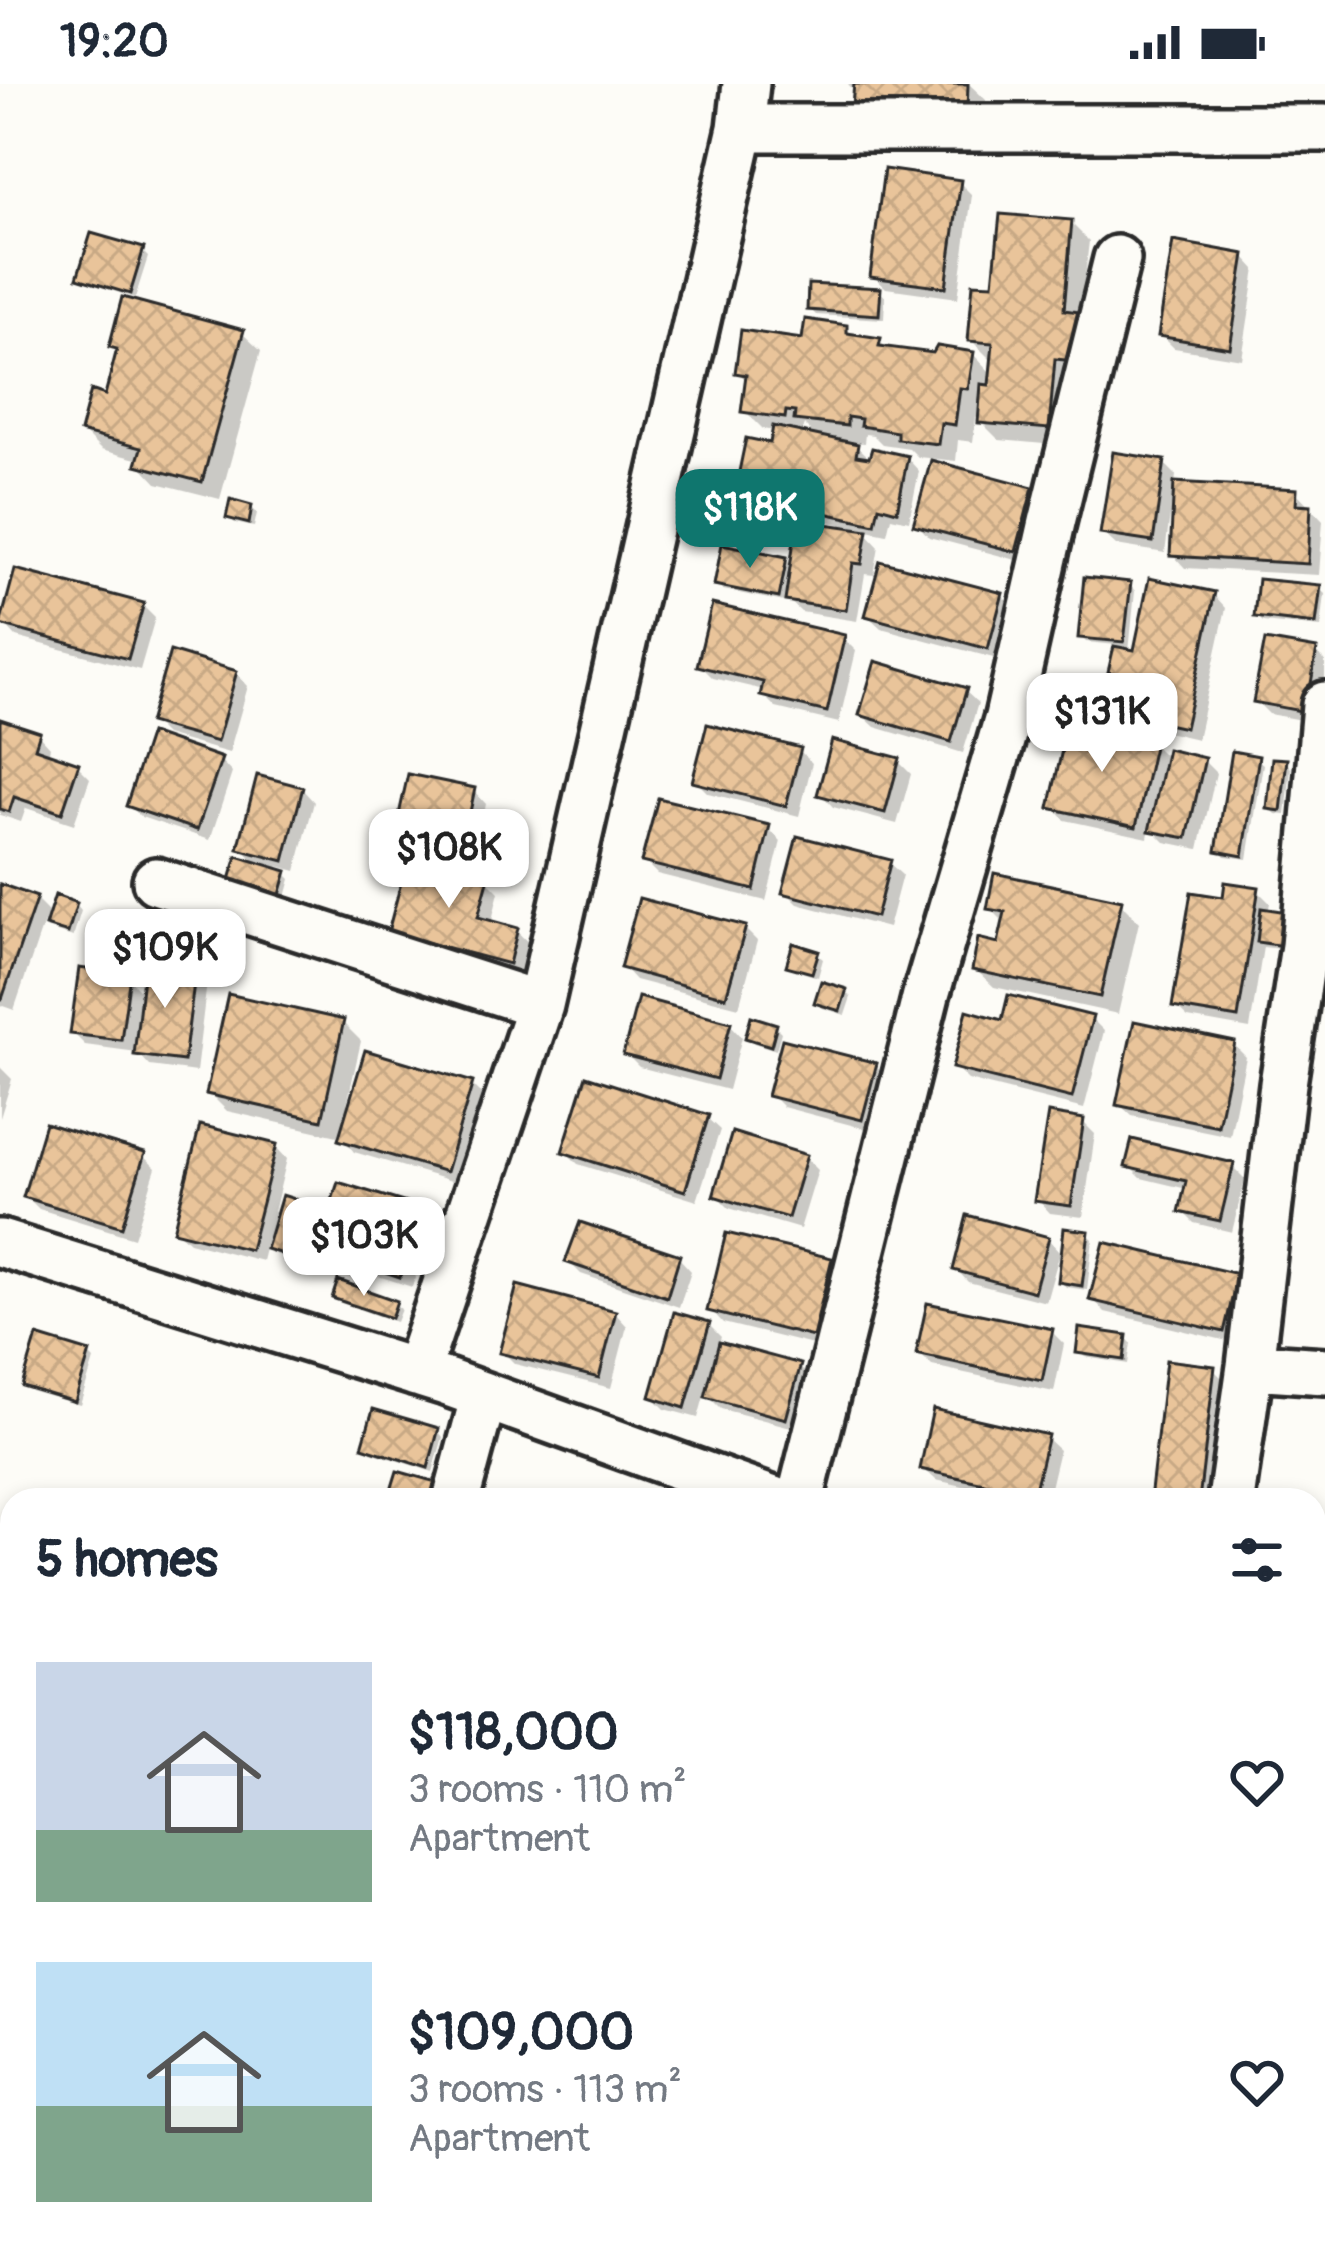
<!DOCTYPE html>
<meta charset="utf-8">
<style>
body{margin:0;font-family:Pangolin,sans-serif;background:#f2f2f3;color:#1f2937;height:100vh;display:flex;flex-direction:column;font-size:45px;white-space:nowrap}
*{box-sizing:border-box;margin:0}
p{font-size:39px;color:#747a83}
.icon{flex:none;width:66px;height:66px;fill:none;stroke:currentColor;stroke-width:2;stroke-linecap:round;stroke-linejoin:round}
.map{position:relative;flex:1;overflow:hidden}
.panel{position:absolute;left:0px;top:1404px;width:1326px;height:771px;display:flex;flex-direction:column;background:#fff;border-radius:36px 36px 0 0;box-shadow:0 6px 18px #0003}
.panel>*{flex:none}
.price{position:absolute;translate:-50% -102px;padding:0 27px;border-radius:24px;background:#fff;color:#222;font-size:39px;line-height:78px;filter:drop-shadow(0 3px 6px #0008)}
.price::after{content:'';position:absolute;left:50%;top:72px;width:36px;height:27px;margin-left:-18px;background:inherit;clip-path:polygon(0 0,100% 0,50% 100%)}
.price.current{background:#0f766e;color:#fff}
ul{padding:0;list-style:none}
li{display:flex;align-items:center;gap:36px;height:300px;padding:0 36px}
li span{display:grid;place-items:center;flex:none;width:336px;height:240px;border-radius:0px;color:#555}
li>.icon{margin-inline-start:auto}
span .icon{width:144px;height:144px;fill:#fffc;stroke-width:1}
li b{font-size:51px}
h2{display:flex;justify-content:space-between;align-items:center;height:144px;padding:0 36px;font-size:51px}
.status{display:flex;justify-content:space-between;align-items:center;height:84px;padding:0 60px;background:#fff;direction:ltr}
.status svg{height:33px;fill:currentColor}
.map>svg:first-child{display:block}
.shadow{fill:#0003;fill-rule:evenodd}
.building{fill:url(#building-cross-hatch);stroke:#2b2b2b;stroke-width:3}
.lines{fill:none;stroke-linecap:round;stroke-linejoin:round}
.street-casing{stroke:#2b2b2b;stroke-width:54}
.street{stroke:#fdfcf7;stroke-width:45}
</style>
<div class="status"><b>19:20</b><svg viewBox="0 0 49 12"><path d="M0 12V9h3v3zM5 12V6h3v6zM10 12V3h3v9zM15 12V0h3v12zM26 1h20v11H26zM47 4h2v5h-2z"/></svg></div>
<div class="map">
<svg width="1325" height="2174" viewBox="0 0 1325 2174">
<defs>
<pattern id="building-cross-hatch" width="8" height="8" patternUnits="userSpaceOnUse" patternTransform="scale(3)"><rect width="8" height="8" fill="#e9c49a"/><path d="M0 0l8 8M0 8l8-8" fill="none" stroke="#c8a985"/></pattern>
</defs>
<rect width="100%" height="100%" fill="#fdfcf7"/>
<filter id="ink" filterUnits="userSpaceOnUse"><feTurbulence type="fractalNoise" baseFrequency=".00833" numOctaves="2"/><feDisplacementMap in="SourceGraphic" scale="24" xChannelSelector="R" yChannelSelector="G"/><feConvolveMatrix kernelMatrix="1 2 1 2 8 2 1 2 1" color-interpolation-filters="sRGB"/></filter>
<g filter="url(#ink)">
<!-- shadow -->
<path class="shadow" d="M 848,0 L 969,0 L 986,16 L 984,44 L 874,38 L 856,20 L 856,9 Z
M 959,98 L 972,111 L 958,214 L 886,204 L 873,192 Z
M 1071,139 L 1089,157 L 1066,362 L 999,356 L 976,333 L 973,358 L 958,356 L 956,377 L 918,373 L 909,364 L 882,360 L 873,351 L 865,350 L 864,359 L 852,358 L 872,377 L 907,374 L 919,387 L 909,437 L 891,433 L 887,450 L 863,445 L 879,462 L 874,491 L 865,490 L 857,537 L 801,528 L 785,513 L 784,518 L 723,506 L 717,501 L 786,476 L 793,483 L 840,445 L 841,440 L 818,436 L 808,425 L 751,413 L 739,401 L 772,362 L 775,347 L 763,345 L 745,327 L 748,298 L 738,288 L 805,258 L 846,244 L 855,253 L 879,257 L 889,266 L 935,273 L 973,270 L 993,291 L 994,275 L 990,275 L 971,256 L 996,204 ZM 804,341 L 817,354 L 802,351 Z
M 142,167 L 148,173 L 135,214 L 86,198 L 81,193 Z
M 1244,172 L 1256,185 L 1242,275 L 1174,264 L 1161,251 Z
M 879,207 L 885,212 L 884,235 L 816,231 L 810,225 Z
M 242,249 L 261,267 L 220,415 L 157,399 L 139,380 L 140,376 L 101,366 L 83,348 L 107,314 L 119,269 L 112,262 Z
M 1164,379 L 1176,391 L 1175,401 L 1296,408 L 1323,436 L 1319,491 L 1185,484 L 1173,471 L 1175,432 L 1170,431 L 1165,469 L 1116,461 L 1103,449 Z
M 1032,406 L 1044,419 L 1028,479 L 929,453 L 917,440 Z
M 251,423 L 257,429 L 254,443 L 235,439 L 229,433 Z
M 1130,501 L 1135,507 L 1129,568 L 1136,570 L 1214,511 L 1226,524 L 1197,655 L 1136,641 L 1124,629 L 1130,600 L 1123,599 L 1111,587 L 1117,561 L 1086,558 L 1081,553 Z
M 1319,504 L 1325,510 L 1321,544 L 1263,538 L 1257,532 Z
M 1002,512 L 1014,524 L 1001,576 L 881,544 L 868,532 Z
M 142,521 L 155,534 L 140,586 L 16,553 L 4,540 Z
M 843,554 L 856,567 L 839,639 L 776,624 L 763,611 L 764,606 L 713,594 L 700,581 Z
M 1316,568 L 1325,577 L 1325,598 L 1317,639 L 1269,630 L 1256,617 Z
M 236,589 L 248,602 L 229,669 L 165,651 L 152,638 Z
M 965,607 L 978,619 L 963,669 L 875,643 L 862,631 Z
M 0,639 L 38,650 L 50,663 L 48,672 L 77,681 L 90,694 L 74,740 L 26,724 L 21,738 L 0,731 Z
M 1154,661 L 1168,675 L 1203,676 L 1216,689 L 1199,765 L 1165,758 L 1150,743 L 1148,754 L 1065,736 L 1053,723 Z
M 800,667 L 812,679 L 799,732 L 708,709 L 696,697 Z
M 1257,675 L 1263,680 L 1248,775 L 1225,772 L 1219,766 Z
M 220,676 L 232,689 L 210,756 L 141,733 L 129,721 Z
M 898,677 L 911,690 L 897,740 L 833,723 L 821,710 Z
M 1286,678 L 1291,684 L 1286,731 L 1276,730 L 1270,724 Z
M 302,705 L 314,718 L 296,787 L 278,782 L 291,795 L 283,824 L 260,783 L 242,764 Z
M 474,707 L 486,720 L 473,782 L 408,769 L 396,757 Z
M 768,744 L 781,757 L 766,817 L 657,790 L 645,778 Z
M 889,779 L 902,791 L 888,844 L 798,820 L 786,808 Z
M 487,796 L 499,808 L 491,840 L 516,847 L 529,859 L 521,891 L 403,860 L 391,847 Z
M 0,804 L 35,815 L 51,831 L 76,821 L 81,827 L 73,853 L 54,847 L 44,838 L 14,926 L 0,921 Z
M 1257,806 L 1270,819 L 1268,828 L 1289,866 L 1263,863 L 1250,945 L 1188,934 L 1175,922 Z
M 1120,819 L 1139,838 L 1118,930 L 994,903 L 975,885 L 1001,863 L 1006,840 L 990,824 Z
M 745,845 L 757,857 L 739,923 L 635,896 L 623,883 Z
M 817,870 L 823,875 L 818,893 L 795,886 L 790,881 Z
M 194,885 L 207,898 L 196,988 L 150,982 L 137,968 L 85,961 L 73,949 L 128,894 L 144,910 Z
M 845,908 L 851,913 L 845,931 L 823,924 L 817,919 Z
M 1091,934 L 1104,947 L 1084,1025 L 968,996 L 955,983 L 1004,940 Z
M 343,939 L 361,957 L 347,1020 L 471,1000 L 484,1013 L 458,1099 L 354,1068 L 342,1053 L 227,1027 L 209,1009 Z
M 730,940 L 742,953 L 728,1006 L 639,983 L 626,970 Z
M 776,943 L 781,948 L 776,966 L 754,959 L 748,953 Z
M 1234,961 L 1246,973 L 1230,1052 L 1132,1032 L 1119,1020 Z
M 875,982 L 888,994 L 874,1047 L 783,1023 L 771,1011 Z
M 0,983 L 12,995 L 0,1034 Z
M 707,1034 L 720,1046 L 697,1117 L 578,1080 L 565,1067 Z
M 1083,1038 L 1095,1050 L 1083,1133 L 1050,1129 L 1038,1116 Z
M 275,1062 L 287,1075 L 274,1128 L 279,1130 L 309,1123 L 315,1128 L 300,1178 L 275,1170 L 266,1161 L 262,1177 L 189,1158 L 176,1146 Z
M 143,1072 L 156,1084 L 134,1154 L 39,1125 L 26,1112 Z
M 806,1074 L 818,1086 L 800,1145 L 729,1124 L 716,1111 Z
M 1129,1082 L 1232,1082 L 1245,1095 L 1232,1148 L 1194,1139 L 1182,1127 L 1187,1105 L 1141,1094 Z
M 421,1127 L 433,1139 L 412,1203 L 332,1177 L 319,1165 Z
M 1087,1149 L 1093,1155 L 1087,1206 L 1066,1203 L 1061,1197 Z
M 1048,1155 L 1060,1168 L 1046,1218 L 968,1198 L 956,1185 Z
M 679,1174 L 691,1187 L 679,1223 L 581,1190 L 569,1178 Z
M 831,1177 L 843,1189 L 825,1264 L 723,1239 L 711,1226 Z
M 1236,1192 L 1249,1205 L 1236,1259 L 1105,1228 L 1093,1215 Z
M 335,1214 L 395,1220 L 401,1225 L 396,1238 L 341,1219 Z
M 615,1229 L 627,1242 L 611,1304 L 515,1280 L 503,1268 Z
M 708,1240 L 721,1253 L 718,1261 L 799,1283 L 812,1295 L 799,1345 L 721,1325 L 705,1309 L 698,1334 L 665,1325 L 653,1313 Z
M 1051,1247 L 1064,1260 L 1054,1308 L 932,1282 L 919,1269 Z
M 1126,1253 L 1131,1259 L 1128,1280 L 1085,1273 L 1079,1268 Z
M 88,1270 L 94,1276 L 80,1321 L 31,1307 L 25,1301 Z
M 1213,1285 L 1226,1298 L 1212,1416 L 1153,1416 Z
M 438,1347 L 443,1353 L 433,1388 L 371,1368 L 365,1362 Z
M 1046,1354 L 1059,1366 L 1047,1416 L 1026,1416 L 936,1396 L 923,1384 Z
M 1314,1663 L 1325,1667 L 1325,1797 L 1314,1793 Z
M 1314,2015 L 1325,2020 L 1325,2074 L 1321,2084 L 1314,2081 Z
M 1314,2107 L 1325,2110 L 1324,2148 L 1314,2144 Z
M 418,2163 L 470,2163 L 467,2174 L 423,2174 L 417,2167 Z
M 1115,2163 L 1244,2163 L 1239,2174 L 1170,2174 L 1160,2164 L 1157,2174 L 1149,2174 Z"/>
<!-- building -->
<path class="building" d="M 854,0 L 968,0 L 967,27 L 852,21 Z
M 884,85 L 961,96 L 946,203 L 870,193 Z
M 1000,130 L 1072,136 L 1064,226 L 1079,228 L 1075,277 L 1055,275 L 1049,345 L 978,339 L 981,300 L 989,301 L 993,259 L 968,257 L 973,199 L 993,200 Z
M 91,149 L 144,164 L 130,210 L 77,194 Z
M 1173,157 L 1245,170 L 1230,264 L 1158,252 Z
M 808,200 L 881,204 L 879,231 L 807,226 Z
M 122,213 L 244,246 L 202,398 L 136,381 L 141,364 L 80,348 L 91,306 L 105,311 L 117,265 L 109,263 Z
M 805,235 L 847,241 L 847,249 L 881,254 L 879,262 L 933,269 L 937,262 L 974,268 L 968,305 L 960,304 L 955,341 L 941,339 L 938,360 L 897,355 L 897,348 L 860,342 L 861,335 L 847,333 L 847,342 L 794,336 L 795,328 L 786,327 L 785,334 L 741,328 L 746,291 L 735,289 L 741,246 L 802,255 Z
M 773,342 L 858,360 L 856,372 L 869,374 L 872,364 L 908,372 L 897,427 L 879,422 L 875,440 L 802,424 L 804,416 L 736,402 L 746,354 L 770,359 Z
M 1113,368 L 1165,376 L 1153,458 L 1100,450 Z
M 931,376 L 1033,403 L 1016,468 L 913,441 Z
M 1174,398 L 1297,405 L 1296,420 L 1311,421 L 1308,480 L 1170,472 Z
M 230,415 L 252,421 L 249,440 L 226,434 Z
M 797,436 L 868,446 L 862,480 L 853,479 L 846,526 L 785,517 Z
M 722,460 L 787,473 L 779,514 L 714,501 Z
M 880,477 L 1003,509 L 988,565 L 865,532 Z
M 15,485 L 144,519 L 128,575 L 0,541 Z
M 1084,493 L 1131,498 L 1124,558 L 1078,554 Z
M 1149,494 L 1215,508 L 1185,644 L 1120,630 L 1129,592 L 1108,588 L 1114,562 L 1134,566 Z
M 1258,495 L 1321,501 L 1316,540 L 1254,533 Z
M 712,520 L 845,551 L 827,628 L 760,612 L 763,598 L 697,582 Z
M 1265,556 L 1317,565 L 1306,628 L 1253,618 Z
M 170,567 L 237,587 L 217,658 L 149,639 Z
M 875,577 L 967,604 L 951,658 L 859,631 Z
M 0,635 L 40,648 L 35,664 L 79,679 L 62,729 L 14,713 L 9,728 L 0,725 Z
M 1068,639 L 1155,658 L 1136,743 L 1049,724 Z
M 707,640 L 801,664 L 786,722 L 692,698 Z
M 150,649 L 222,674 L 197,746 L 126,722 Z
M 832,656 L 900,674 L 885,729 L 817,711 Z
M 1167,665 L 1205,674 L 1187,754 L 1149,747 Z
M 1232,667 L 1259,672 L 1243,772 L 1216,767 Z
M 1272,674 L 1287,675 L 1281,727 L 1267,725 Z
M 408,690 L 475,704 L 461,772 L 393,758 Z
M 257,691 L 303,703 L 284,777 L 238,765 Z
M 658,714 L 770,741 L 754,806 L 641,778 Z
M 797,752 L 891,776 L 876,833 L 782,809 Z
M 237,772 L 287,787 L 277,821 L 227,806 Z
M 408,772 L 489,793 L 478,833 L 518,844 L 509,880 L 388,848 Z
M 994,789 L 1122,816 L 1100,913 L 972,886 L 978,854 L 998,859 L 1005,828 L 987,825 Z
M 1225,798 L 1259,803 L 1238,934 L 1172,923 L 1191,808 L 1223,813 Z
M 0,800 L 37,813 L 2,915 L 0,915 Z
M 55,811 L 77,819 L 68,849 L 45,842 Z
M 639,814 L 746,842 L 726,913 L 620,884 Z
M 1261,824 L 1288,828 L 1284,862 L 1257,858 Z
M 793,859 L 819,867 L 812,889 L 786,882 Z
M 145,876 L 196,883 L 184,977 L 134,971 Z
M 79,884 L 130,891 L 121,956 L 70,950 Z
M 821,897 L 847,905 L 840,927 L 814,919 Z
M 228,910 L 344,936 L 322,1036 L 206,1010 Z
M 1008,911 L 1093,932 L 1072,1014 L 952,984 L 967,926 L 1002,936 Z
M 638,913 L 731,938 L 716,995 L 623,971 Z
M 751,932 L 777,940 L 771,962 L 745,954 Z
M 1134,937 L 1235,958 L 1218,1042 L 1116,1021 Z
M 782,955 L 877,979 L 862,1036 L 767,1012 Z
M 365,966 L 473,998 L 446,1088 L 338,1056 Z
M 586,992 L 709,1031 L 685,1107 L 562,1068 Z
M 1048,1029 L 1084,1035 L 1071,1122 L 1034,1117 Z
M 45,1039 L 145,1069 L 122,1143 L 23,1113 Z
M 200,1041 L 277,1060 L 250,1166 L 173,1147 Z
M 732,1048 L 807,1071 L 788,1134 L 713,1112 Z
M 1132,1055 L 1234,1079 L 1220,1137 L 1179,1128 L 1186,1097 L 1125,1083 Z
M 338,1098 L 423,1124 L 400,1193 L 316,1165 Z
M 282,1111 L 311,1120 L 295,1174 L 266,1165 Z
M 967,1131 L 1049,1153 L 1034,1208 L 953,1186 Z
M 580,1138 L 680,1171 L 667,1213 L 565,1178 Z
M 1064,1144 L 1089,1147 L 1082,1202 L 1058,1198 Z
M 726,1149 L 832,1174 L 813,1253 L 707,1227 Z
M 1104,1158 L 1238,1190 L 1224,1248 L 1089,1216 Z
M 338,1196 L 397,1217 L 391,1234 L 332,1214 Z
M 517,1201 L 616,1227 L 599,1294 L 499,1269 Z
M 927,1219 L 1053,1245 L 1042,1297 L 916,1270 Z
M 674,1228 L 710,1238 L 685,1324 L 650,1313 Z
M 1079,1244 L 1127,1251 L 1124,1276 L 1076,1269 Z
M 37,1252 L 90,1268 L 75,1318 L 22,1302 Z
M 719,1258 L 801,1280 L 786,1335 L 705,1313 Z
M 1166,1276 L 1215,1282 L 1199,1416 L 1150,1416 Z
M 373,1325 L 439,1344 L 428,1384 L 362,1363 Z
M 933,1325 L 1048,1351 L 1034,1410 L 920,1385 Z
M 397,1387 L 447,1401 L 443,1416 L 358,1416 L 361,1405 L 389,1413 Z
M 1314,1660 L 1325,1664 L 1325,1720 L 1314,1717 Z
M 1314,1723 L 1325,1727 L 1325,1790 L 1314,1787 Z
M 1314,1820 L 1325,1824 L 1325,1896 L 1314,1892 Z
M 415,2163 L 455,2163 L 451,2174 L 434,2174 L 413,2168 Z
M 1159,2163 L 1227,2163 L 1223,2174 L 1179,2174 L 1158,2166 Z"/>
<g class="lines">
<defs>
<path id="street" d="M 741,44 L 1325,44
M 156,797 L 540,921
M 0,1159 L 446,1298 L 773,1416
M 1250,1282 L 1325,1287
M 416,1289 L 540,921 L 741,44 L 746,0
M 456,1416 L 484,1312
M 800,1416 L 926,911 L 1008,633 L 1052,438 L 1117,175
M 1231,1416 L 1250,1282 L 1283,1000 L 1304,862 L 1325,621
M 1314,1610 L 1325,1614"/>
</defs>
<!-- street casing -->
<use href="#street" class="street-casing"/>
<!-- street -->
<use href="#street" class="street"/>
</g>
</g>
</svg>
<b class="price current" style="left:750px;top:487px">$118K</b>
<b class="price" style="left:1102px;top:691px">$131K</b>
<b class="price" style="left:449px;top:827px">$108K</b>
<b class="price" style="left:165px;top:927px">$109K</b>
<b class="price" style="left:364px;top:1215px">$103K</b>
<section class="panel">
<h2>5 homes<svg class="icon" aria-label="filters" viewBox="0 0 24 24"><path d="M4 7h16M4 17h16"/><circle cx="9" cy="7" r="2"/><circle cx="15" cy="17" r="2"/></svg></h2>
<ul>
<li><span style="background:linear-gradient(#c9d6e8 70%,#7fa58c 0)"><svg class="icon" aria-label="home" viewBox="0 0 24 24"><path d="M3 11l9-7 9 7M6 9v11h12V9"/></svg></span><div><b>$118,000</b><p>3 rooms · 110 m²</p><p>Apartment</p></div><svg class="icon" aria-label="heart" viewBox="0 0 24 24"><path d="M12 20l-8-8c-3-5 5-10 8-4 3-6 11-1 8 4z"/></svg></li>
<li><span style="background:linear-gradient(#bfe0f5 60%,#7fa58c 0)"><svg class="icon" aria-label="home" viewBox="0 0 24 24"><path d="M3 11l9-7 9 7M6 9v11h12V9"/></svg></span><div><b>$109,000</b><p>3 rooms · 113 m²</p><p>Apartment</p></div><svg class="icon" aria-label="heart" viewBox="0 0 24 24"><path d="M12 20l-8-8c-3-5 5-10 8-4 3-6 11-1 8 4z"/></svg></li>
</ul>
</section>
</div>
